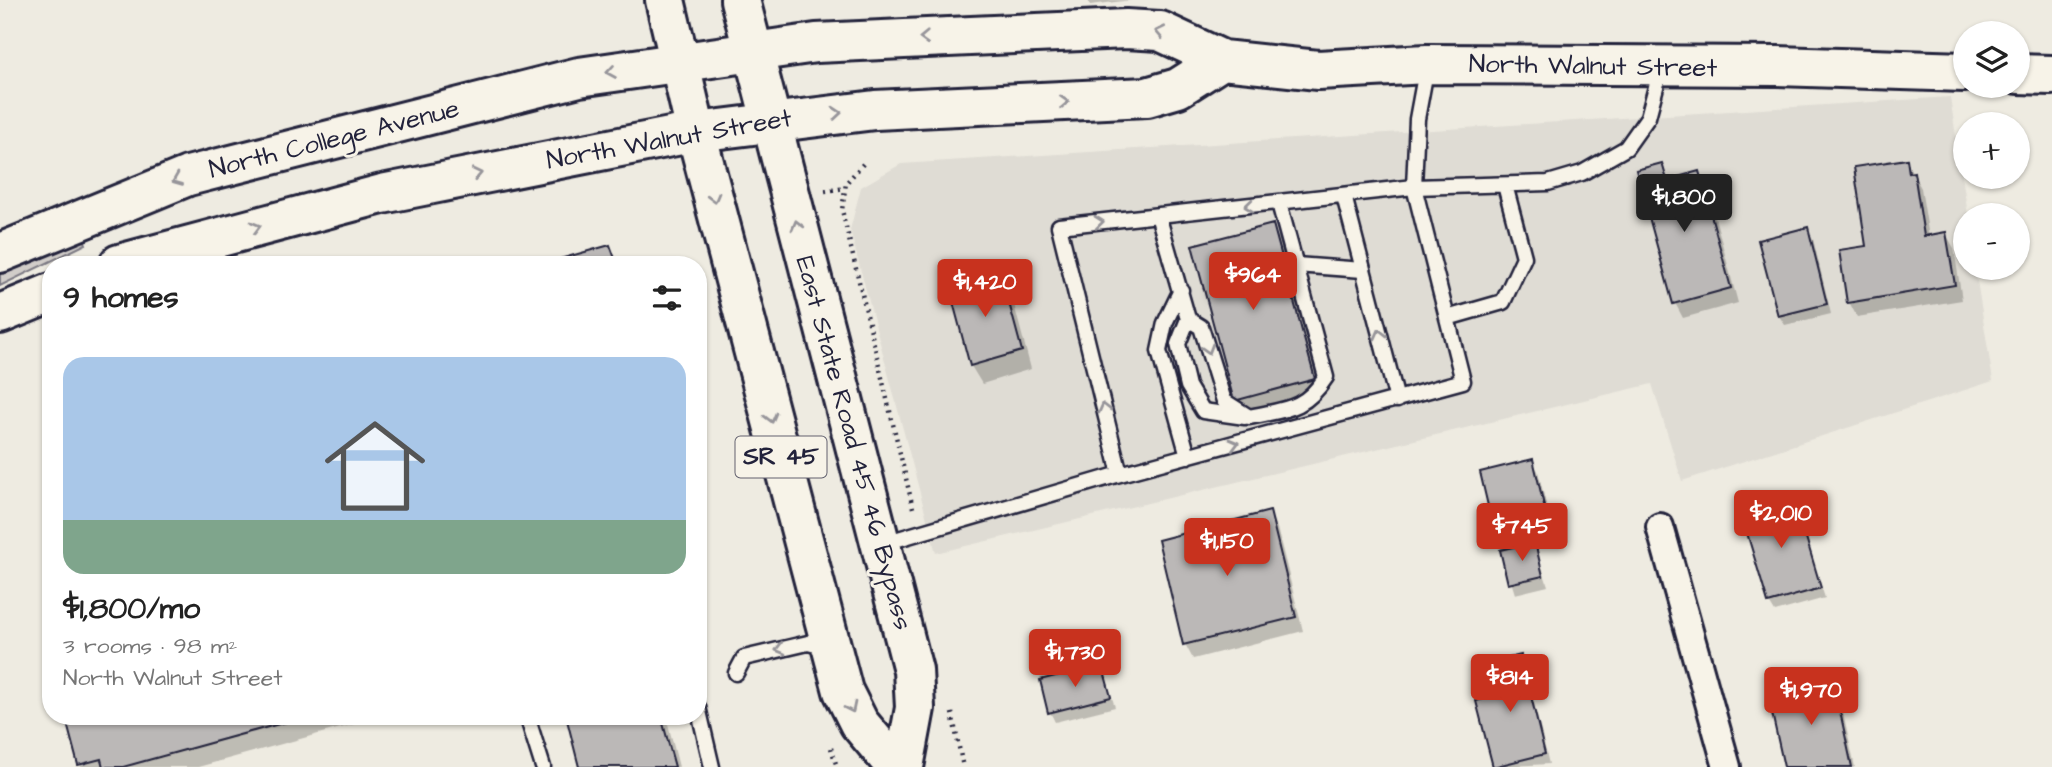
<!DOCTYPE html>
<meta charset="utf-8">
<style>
body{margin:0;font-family:"Architects Daughter",sans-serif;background:#f6f6f6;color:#222;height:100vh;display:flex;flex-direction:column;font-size:26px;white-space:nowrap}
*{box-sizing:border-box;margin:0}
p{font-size:23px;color:#767676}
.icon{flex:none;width:38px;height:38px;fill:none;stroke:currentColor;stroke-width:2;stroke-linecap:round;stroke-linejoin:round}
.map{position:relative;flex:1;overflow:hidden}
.sheet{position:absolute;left:42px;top:256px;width:665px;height:469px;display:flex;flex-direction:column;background:#fff;border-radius:28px;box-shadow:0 2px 5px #0004}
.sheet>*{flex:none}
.buttons{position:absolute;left:1953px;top:21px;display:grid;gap:14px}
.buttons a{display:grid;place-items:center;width:77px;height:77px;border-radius:50%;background:#fff;box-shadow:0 2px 5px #0004;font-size:35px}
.price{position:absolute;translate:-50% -60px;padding:0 16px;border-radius:7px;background:#c8321e;color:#fff;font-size:23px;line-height:46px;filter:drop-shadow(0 2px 4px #0008)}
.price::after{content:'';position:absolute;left:50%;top:42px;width:21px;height:16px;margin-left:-10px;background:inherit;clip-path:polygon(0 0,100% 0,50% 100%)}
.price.current{background:#222;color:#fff}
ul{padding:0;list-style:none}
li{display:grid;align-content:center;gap:14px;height:371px;padding:0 21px}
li+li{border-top:2px solid #e0e0e0}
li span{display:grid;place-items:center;height:217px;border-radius:21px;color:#555}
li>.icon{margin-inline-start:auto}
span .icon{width:126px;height:126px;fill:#fffc;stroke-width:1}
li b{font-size:30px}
h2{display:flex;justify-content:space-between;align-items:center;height:84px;padding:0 21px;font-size:30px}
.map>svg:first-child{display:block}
.built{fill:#dfdcd4}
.green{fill:#d1cdc9;stroke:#7a7882;stroke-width:2}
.shadow{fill:#0003}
.building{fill:#bbb8b7;stroke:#22223b;stroke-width:2}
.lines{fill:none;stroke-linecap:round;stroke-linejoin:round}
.service-casing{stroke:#22223b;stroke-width:19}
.minor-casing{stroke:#22223b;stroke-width:32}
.primary-casing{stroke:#22223b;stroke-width:44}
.trunk-casing{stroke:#22223b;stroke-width:44}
.path{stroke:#22223b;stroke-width:4.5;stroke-dasharray:2 5;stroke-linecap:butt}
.service{stroke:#f7f3e8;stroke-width:14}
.minor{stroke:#f7f3e8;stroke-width:26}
.primary{stroke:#f7f3e8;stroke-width:38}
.trunk{stroke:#f7f3e8;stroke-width:38}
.oneway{stroke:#97959a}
.labels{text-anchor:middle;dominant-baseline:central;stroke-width:6;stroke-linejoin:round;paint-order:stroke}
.shield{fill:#f7f3e8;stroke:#62616f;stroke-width:2}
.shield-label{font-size:24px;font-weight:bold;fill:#22223b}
.street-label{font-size:26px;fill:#22223b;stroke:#f7f3e8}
</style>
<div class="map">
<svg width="2052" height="767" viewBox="0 0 2052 767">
<rect width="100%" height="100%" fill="#eeebe1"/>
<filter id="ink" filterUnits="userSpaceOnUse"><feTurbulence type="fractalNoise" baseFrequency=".0143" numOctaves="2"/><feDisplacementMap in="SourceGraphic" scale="14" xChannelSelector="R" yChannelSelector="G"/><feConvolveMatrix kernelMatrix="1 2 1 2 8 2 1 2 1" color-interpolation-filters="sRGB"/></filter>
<g filter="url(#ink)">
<!-- built -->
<path class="built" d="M 1950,97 L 1968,215 L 1965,268 L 1975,268 L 1993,381 L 1682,481 L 1652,384 L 936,553 L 850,230 L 861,187 L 901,164 Z"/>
<!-- green -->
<path class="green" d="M 84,239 L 86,244 L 0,286 L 0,270 Z"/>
<!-- shadow -->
<path class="shadow" d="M 1088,0 L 1132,0 L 1090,5 Z
M 1906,161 L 1921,188 L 1929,237 L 1946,234 L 1954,248 L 1962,300 L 1857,317 L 1849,302 L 1868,247 Z
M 1661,165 L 1670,181 L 1698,173 L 1707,187 L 1738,303 L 1683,318 L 1675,303 Z
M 1272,226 L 1280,240 L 1322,394 L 1244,415 L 1236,401 Z
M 1807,229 L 1813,239 L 1831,314 L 1785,325 L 1779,316 Z
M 609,247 L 619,264 L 548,264 Z
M 1000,275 L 1011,293 L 1031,369 L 982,384 L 971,366 Z
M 1532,461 L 1538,471 L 1555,541 L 1535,546 L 1548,586 L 1515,594 L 1499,543 Z
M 1793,499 L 1825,598 L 1775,612 L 1769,602 Z
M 1269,513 L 1277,528 L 1303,631 L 1193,659 L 1185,644 Z
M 1520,657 L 1525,667 L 1549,764 L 1495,767 L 1479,702 L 1493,698 Z
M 1102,666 L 1115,707 L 1055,722 L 1050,712 Z
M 1832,681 L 1838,691 L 1855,767 L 1786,767 Z
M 67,716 L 384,716 L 198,767 L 81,767 Z
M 568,716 L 666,716 L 679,767 L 581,767 Z"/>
<!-- building -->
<path class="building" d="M 1907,159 L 1909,173 L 1914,172 L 1924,236 L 1946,232 L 1955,285 L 1847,303 L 1839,250 L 1866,246 L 1854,167 Z
M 1662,163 L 1667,180 L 1699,171 L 1731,288 L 1673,304 L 1636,170 Z
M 1273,224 L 1315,379 L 1234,401 L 1192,245 Z
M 1808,227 L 1827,304 L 1778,316 L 1758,240 Z
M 610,245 L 617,264 L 542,264 Z
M 1001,273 L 1022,351 L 970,366 L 949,287 Z
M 1533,459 L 1550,531 L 1497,544 L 1480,472 Z
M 1794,497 L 1821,588 L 1768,603 L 1741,513 Z
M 1270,511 L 1296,617 L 1183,645 L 1158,540 Z
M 1535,542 L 1543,576 L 1508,584 L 1500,550 Z
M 1521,655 L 1545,754 L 1493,767 L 1476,701 L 1491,697 L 1484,664 Z
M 1102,664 L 1111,697 L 1048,713 L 1040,680 Z
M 1833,679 L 1852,767 L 1784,767 L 1772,713 L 1778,712 L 1774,692 Z
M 65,716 L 308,716 L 123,767 L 103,767 L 101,759 L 78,765 Z
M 566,716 L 661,716 L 675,767 L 579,767 Z"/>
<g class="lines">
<defs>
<path id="service" d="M 1344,196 L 1397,400
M 1158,215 L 1188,319 L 1201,327 L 1224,401 L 1249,417 C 1286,409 1304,411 1326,377 L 1279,203
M 1296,265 L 1363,270
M 1181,290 L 1165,323 L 1159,351 L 1188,456
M 1447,318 L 1503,302 L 1524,257 L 1505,185
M 1188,319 L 1178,344 L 1188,386 L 1203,411 L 1245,417
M 1120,474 L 1059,226 L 1414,187 L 1548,183 L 1582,173 L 1626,148 L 1648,117 L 1661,68
M 881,544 L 1120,474 L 1463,381 L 1414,187 L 1417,119 L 1427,65
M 736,673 L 744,658 L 808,643 L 828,648
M 698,707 L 712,767
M 527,716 L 543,767"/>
<path id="minor" d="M 1660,527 L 1727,767"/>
<path id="primary" d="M 2018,74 L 2052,75
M 0,253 L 188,176 L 579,77 L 816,43 L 1126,29 L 1160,31 L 1222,60 L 1318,70 L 1427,64 L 1777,66 L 1965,72
M 119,264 L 382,194 L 696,132 L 875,110 L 1147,97 L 1178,88 L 1222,60
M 0,314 L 51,293"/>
<path id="trunk" d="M 665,0 L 696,132 L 843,691 L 859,723 L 896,767
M 740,0 L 913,670 L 915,708 L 904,767"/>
</defs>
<!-- service casing -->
<use href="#service" class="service-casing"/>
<!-- minor casing -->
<use href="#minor" class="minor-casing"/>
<!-- primary casing -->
<use href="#primary" class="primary-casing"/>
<!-- trunk casing -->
<use href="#trunk" class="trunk-casing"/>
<!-- path -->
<path class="path" d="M 863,164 L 846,183 L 842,210 L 914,512
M 825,191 L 845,188
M 952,713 L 963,767
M 831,748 L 837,767"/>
<!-- service -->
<use href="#service" class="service"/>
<!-- minor -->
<use href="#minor" class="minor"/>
<!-- primary -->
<use href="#primary" class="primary"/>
<!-- trunk -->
<use href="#trunk" class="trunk"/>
</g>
<!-- one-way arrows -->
<defs><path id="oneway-chevron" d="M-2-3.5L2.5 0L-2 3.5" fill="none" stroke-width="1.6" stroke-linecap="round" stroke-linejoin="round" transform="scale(1.75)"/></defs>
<g class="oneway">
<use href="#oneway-chevron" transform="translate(1160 32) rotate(-168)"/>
<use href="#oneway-chevron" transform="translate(924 38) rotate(178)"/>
<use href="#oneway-chevron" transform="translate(611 72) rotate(171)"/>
<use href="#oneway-chevron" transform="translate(1064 102) rotate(-2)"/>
<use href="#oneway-chevron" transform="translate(837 113) rotate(-5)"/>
<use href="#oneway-chevron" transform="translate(477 174) rotate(-12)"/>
<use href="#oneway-chevron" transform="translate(177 180) rotate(158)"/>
<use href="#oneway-chevron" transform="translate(714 198) rotate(75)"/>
<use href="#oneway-chevron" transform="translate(1249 206) rotate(174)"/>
<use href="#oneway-chevron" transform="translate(1099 222) rotate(-6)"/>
<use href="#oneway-chevron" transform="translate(797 225) rotate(-105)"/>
<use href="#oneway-chevron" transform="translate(256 227) rotate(-15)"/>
<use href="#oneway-chevron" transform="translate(1380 334) rotate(-104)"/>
<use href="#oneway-chevron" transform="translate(1208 349) rotate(73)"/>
<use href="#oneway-chevron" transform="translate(1104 408) rotate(-104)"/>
<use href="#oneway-chevron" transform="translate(771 418) rotate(75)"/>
<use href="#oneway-chevron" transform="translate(1234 444) rotate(-15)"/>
<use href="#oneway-chevron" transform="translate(780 649) rotate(165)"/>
<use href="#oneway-chevron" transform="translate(851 708) rotate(64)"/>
</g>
</g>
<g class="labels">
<!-- shield labels -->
<rect class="shield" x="735.5" y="436.5" width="91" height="41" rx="5"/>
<g class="shield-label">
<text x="781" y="457">SR 45</text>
</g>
<!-- street labels -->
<g class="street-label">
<text transform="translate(1593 66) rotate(1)">North Walnut Street</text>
<text transform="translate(334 139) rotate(-14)">North College Avenue</text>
<text transform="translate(669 139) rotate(-10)">North Walnut Street</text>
<text transform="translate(854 443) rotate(75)">East State Road 45 46 Bypass</text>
</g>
</g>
</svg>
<div class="buttons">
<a><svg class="icon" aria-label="layers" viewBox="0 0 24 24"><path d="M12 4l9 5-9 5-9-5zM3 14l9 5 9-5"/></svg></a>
<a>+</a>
<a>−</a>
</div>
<b class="price current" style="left:1684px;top:234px">$1,800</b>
<b class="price" style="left:1253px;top:312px">$964</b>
<b class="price" style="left:985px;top:319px">$1,420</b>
<b class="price" style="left:1781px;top:550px">$2,010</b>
<b class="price" style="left:1522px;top:563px">$745</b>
<b class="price" style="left:1227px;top:578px">$1,150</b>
<b class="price" style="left:1075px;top:689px">$1,730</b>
<b class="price" style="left:1510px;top:714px">$814</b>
<b class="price" style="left:1811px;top:727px">$1,970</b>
<section class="sheet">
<h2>9 homes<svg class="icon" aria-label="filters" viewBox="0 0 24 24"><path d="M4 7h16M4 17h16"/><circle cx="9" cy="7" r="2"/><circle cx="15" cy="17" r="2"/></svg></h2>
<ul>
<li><span style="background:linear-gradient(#a9c7e8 75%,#7fa58c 0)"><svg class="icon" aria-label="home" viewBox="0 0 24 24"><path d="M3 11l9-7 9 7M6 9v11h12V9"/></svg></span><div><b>$1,800/mo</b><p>3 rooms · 98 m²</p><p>North Walnut Street</p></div></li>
</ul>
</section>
</div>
